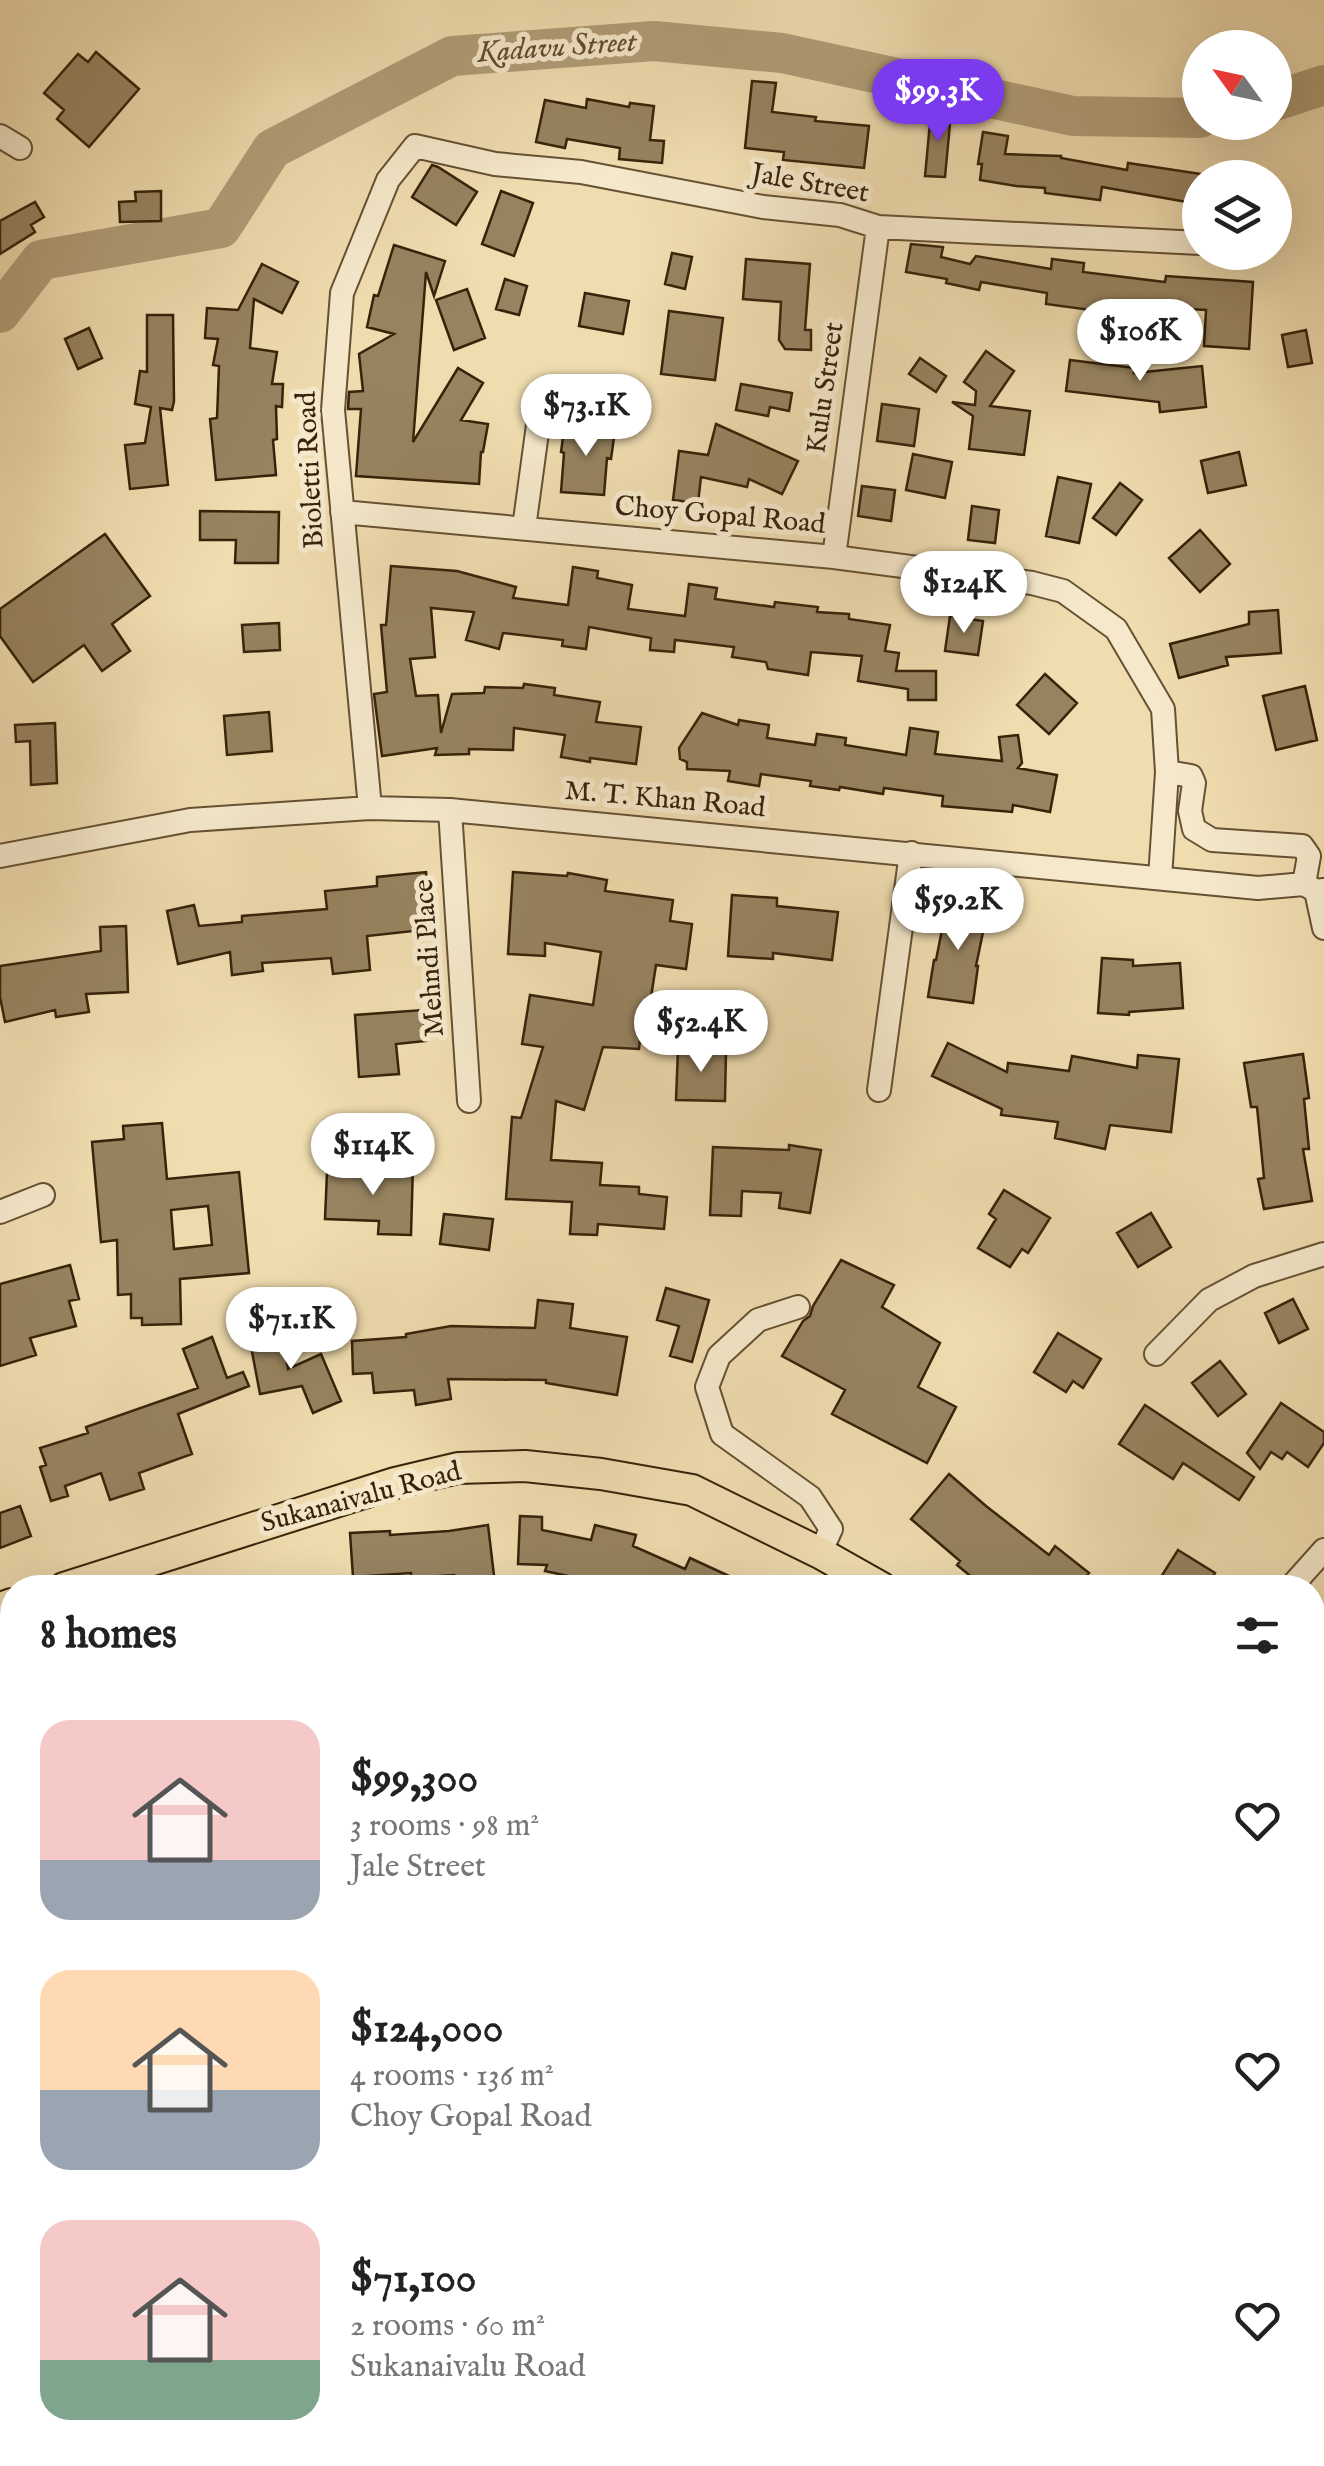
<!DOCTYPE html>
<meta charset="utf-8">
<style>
body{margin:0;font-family:"IM FELL English",serif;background:#f6f6f6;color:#222;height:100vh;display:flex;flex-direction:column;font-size:38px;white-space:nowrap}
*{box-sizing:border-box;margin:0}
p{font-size:32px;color:#767676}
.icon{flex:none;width:55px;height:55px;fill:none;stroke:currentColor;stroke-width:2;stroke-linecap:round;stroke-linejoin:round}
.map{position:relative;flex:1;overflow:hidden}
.side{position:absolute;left:0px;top:1575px;width:1325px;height:892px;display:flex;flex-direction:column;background:#fff;border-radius:40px 40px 0 0;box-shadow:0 10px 40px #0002}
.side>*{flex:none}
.needle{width:65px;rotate:303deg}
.controls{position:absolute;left:1182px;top:30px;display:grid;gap:20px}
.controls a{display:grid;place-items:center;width:110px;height:110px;border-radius:50%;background:#fff;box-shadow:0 10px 40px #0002;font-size:50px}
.price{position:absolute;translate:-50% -85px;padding:0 22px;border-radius:35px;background:#fff;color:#222;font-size:32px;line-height:65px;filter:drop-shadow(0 2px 5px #0008)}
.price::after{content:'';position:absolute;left:50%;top:60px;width:30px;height:22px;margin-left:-15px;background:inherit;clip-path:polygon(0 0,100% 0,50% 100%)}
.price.selected{background:#7c3aed;color:#fff}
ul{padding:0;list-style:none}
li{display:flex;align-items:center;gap:30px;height:250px;padding:0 40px}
li span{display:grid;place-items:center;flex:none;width:280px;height:200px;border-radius:30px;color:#555}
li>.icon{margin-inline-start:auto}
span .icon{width:120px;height:120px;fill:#fffc;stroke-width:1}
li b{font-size:42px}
h2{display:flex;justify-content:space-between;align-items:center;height:120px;padding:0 40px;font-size:42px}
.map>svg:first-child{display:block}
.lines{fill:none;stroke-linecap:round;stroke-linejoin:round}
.river{stroke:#b19d77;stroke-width:40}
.building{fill:#978360;stroke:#38230a;stroke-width:2.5;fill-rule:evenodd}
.minor-casing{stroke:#665133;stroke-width:26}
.major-casing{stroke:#38230a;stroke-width:34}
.path{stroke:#38230a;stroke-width:4;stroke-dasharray:8 5;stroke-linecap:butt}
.minor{stroke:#f5e8cb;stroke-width:22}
.major{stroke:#efdcaf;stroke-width:30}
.labels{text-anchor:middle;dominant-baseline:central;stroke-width:10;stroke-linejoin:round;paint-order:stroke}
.street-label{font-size:28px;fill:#38230a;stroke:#f5e8cb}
.water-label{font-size:30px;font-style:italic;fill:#624e30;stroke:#f5e8cb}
</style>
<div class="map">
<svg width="1324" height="2466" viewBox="0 0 1324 2466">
<rect width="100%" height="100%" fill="#efdcaf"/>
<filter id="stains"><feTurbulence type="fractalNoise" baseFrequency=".002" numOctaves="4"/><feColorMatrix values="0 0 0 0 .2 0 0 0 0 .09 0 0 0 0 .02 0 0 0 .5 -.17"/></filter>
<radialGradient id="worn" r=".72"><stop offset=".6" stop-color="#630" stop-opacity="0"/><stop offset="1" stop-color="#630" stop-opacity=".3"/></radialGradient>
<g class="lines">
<!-- river -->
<path class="river" d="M 1275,101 L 1324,85
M 0,313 L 41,260 L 221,228 L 272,149 L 452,56 L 654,41 L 782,53 L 1073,116 L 1200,118"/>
</g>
<!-- building -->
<path class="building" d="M 96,52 L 139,89 L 89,147 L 57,119 L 64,110 L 44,93 L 78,54 L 88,62 Z
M 752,81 L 776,83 L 772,112 L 816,117 L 815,121 L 869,126 L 864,168 L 783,160 L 784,152 L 745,148 Z
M 587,99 L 629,107 L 630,103 L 654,106 L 650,140 L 664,141 L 662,163 L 619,159 L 620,148 L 567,139 L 565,148 L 536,142 L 545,100 L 586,108 Z
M 931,112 L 951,113 L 945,177 L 925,176 Z
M 983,132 L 1008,136 L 1005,154 L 1061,156 L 1061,158 L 1127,170 L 1128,163 L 1201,174 L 1198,204 L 1102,187 L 1100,200 L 1045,193 L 1045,188 L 1016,186 L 980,180 L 982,164 L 978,164 Z
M 432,165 L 438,167 L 477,192 L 456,225 L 412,197 Z
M 161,191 L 161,221 L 120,222 L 119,202 L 136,201 L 135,192 Z
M 501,191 L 533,203 L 514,256 L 482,244 Z
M 35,202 L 44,217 L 31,225 L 35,232 L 0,254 L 0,221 Z
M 911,244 L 943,247 L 941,257 L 970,264 L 976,256 L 1051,269 L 1052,259 L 1084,263 L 1083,272 L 1165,282 L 1166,276 L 1253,282 L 1249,349 L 1204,346 L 1206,310 L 1131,306 L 1129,319 L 1090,314 L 1091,310 L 1046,304 L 1047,293 L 981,282 L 979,290 L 946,283 L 947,279 L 906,272 Z
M 394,245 L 445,261 L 434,296 L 426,272 L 413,442 L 458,368 L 483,383 L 461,420 L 488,424 L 483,452 L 481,452 L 479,484 L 356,476 L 361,409 L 348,409 L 349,392 L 363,391 L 359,354 L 394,334 L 367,327 L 374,295 L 378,296 Z
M 672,253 L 692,257 L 685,289 L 665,284 Z
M 746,259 L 810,264 L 805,330 L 811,330 L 811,350 L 785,349 L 779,340 L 781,302 L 743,299 Z
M 262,264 L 298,282 L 282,313 L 254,299 L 250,348 L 277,352 L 272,384 L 283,384 L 282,407 L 276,406 L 277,439 L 273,440 L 276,475 L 216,480 L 210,419 L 217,418 L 219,366 L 213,365 L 218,339 L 205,338 L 207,308 L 238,310 Z
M 505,279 L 527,286 L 519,315 L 496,309 Z
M 467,289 L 485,338 L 454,350 L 436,300 Z
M 585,293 L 629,301 L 623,334 L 579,326 Z
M 669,311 L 723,318 L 715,380 L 661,374 Z
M 147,315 L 173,315 L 174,401 L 172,410 L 160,408 L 168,485 L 130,489 L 125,445 L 145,443 L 151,407 L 135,404 L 140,371 L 147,372 Z
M 89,328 L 102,358 L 78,369 L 65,339 Z
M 1306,330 L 1312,363 L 1288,367 L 1282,335 Z
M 986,351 L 1014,371 L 990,406 L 1030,411 L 1024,455 L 969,449 L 973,416 L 952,402 L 975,405 L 976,391 L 964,382 Z
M 920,358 L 946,376 L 936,392 L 909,374 Z
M 1070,360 L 1135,368 L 1134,373 L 1202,366 L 1206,407 L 1160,412 L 1159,402 L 1066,391 Z
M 741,384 L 792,393 L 789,411 L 770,407 L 768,416 L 736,410 Z
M 882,404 L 919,409 L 914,446 L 877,441 Z
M 565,423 L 615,430 L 611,459 L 607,458 L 604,495 L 561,492 L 564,453 L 561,452 Z
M 716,424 L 798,461 L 782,494 L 749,479 L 747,487 L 701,477 L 698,503 L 673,500 L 679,451 L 708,455 Z
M 1239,452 L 1246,485 L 1208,493 L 1201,461 Z
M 913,454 L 952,462 L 945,498 L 906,490 Z
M 1058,477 L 1091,484 L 1079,543 L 1046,536 Z
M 1120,483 L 1142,500 L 1116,535 L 1093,518 Z
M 862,486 L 895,490 L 891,521 L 858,516 Z
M 972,506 L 999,510 L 995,543 L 968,540 Z
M 200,511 L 279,512 L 278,563 L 235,563 L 236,540 L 200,540 Z
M 1200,530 L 1230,564 L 1200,592 L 1169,558 Z
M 105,534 L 150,596 L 112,624 L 130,651 L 102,671 L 84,645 L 33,682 L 0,636 L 0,609 Z
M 391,566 L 457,571 L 516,587 L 513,598 L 568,605 L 573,567 L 598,571 L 597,578 L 632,585 L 628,609 L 685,616 L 689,584 L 717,588 L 715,599 L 774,607 L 775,602 L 818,607 L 817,612 L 849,614 L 849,619 L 890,625 L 885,651 L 899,653 L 896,671 L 936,671 L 936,700 L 908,700 L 908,689 L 858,681 L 862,656 L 811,652 L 808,675 L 768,669 L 766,662 L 732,657 L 734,647 L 675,640 L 674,652 L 650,650 L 651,638 L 589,627 L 586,649 L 562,646 L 563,640 L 503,633 L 499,649 L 466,640 L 474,612 L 431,608 L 435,657 L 410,659 L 416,696 L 438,695 L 441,733 L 452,694 L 484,693 L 485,687 L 523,688 L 524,684 L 555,688 L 554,695 L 600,702 L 596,722 L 641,727 L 636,764 L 590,758 L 590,762 L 561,757 L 565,735 L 514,728 L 513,750 L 469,749 L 469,754 L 435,755 L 437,748 L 382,756 L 374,694 L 387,692 L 381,625 L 386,625 Z
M 1278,610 L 1281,653 L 1226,657 L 1228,665 L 1179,678 L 1170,644 L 1249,624 L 1249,612 Z
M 950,616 L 983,621 L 978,655 L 945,651 Z
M 279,623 L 280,650 L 244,652 L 242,625 Z
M 1045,674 L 1077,703 L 1049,734 L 1017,705 Z
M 1305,686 L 1317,740 L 1276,750 L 1263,696 Z
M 269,712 L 272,751 L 227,755 L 224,716 Z
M 702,713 L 738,725 L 739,720 L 769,725 L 767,738 L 815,745 L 817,734 L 846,738 L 845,745 L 906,755 L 910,728 L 938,732 L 935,754 L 1002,761 L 999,737 L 1018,735 L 1022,763 L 1018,768 L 1057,775 L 1050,812 L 1013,805 L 1012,812 L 942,806 L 943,796 L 884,788 L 883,794 L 840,787 L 839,790 L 810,786 L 811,781 L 761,774 L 759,786 L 728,781 L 730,771 L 687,769 L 687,762 L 680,759 L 679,748 Z
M 55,723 L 57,783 L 31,785 L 30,741 L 16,742 L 15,725 Z
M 426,872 L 432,929 L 367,936 L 370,970 L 333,974 L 331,958 L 262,963 L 263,971 L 232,975 L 230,952 L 178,964 L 167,911 L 194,905 L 199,926 L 242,922 L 242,916 L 327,909 L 325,891 L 377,886 L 377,877 Z
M 513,872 L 567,876 L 568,873 L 607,880 L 605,891 L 673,900 L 670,921 L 692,924 L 686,969 L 656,965 L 649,1010 L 661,1011 L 660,1033 L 641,1031 L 639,1049 L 603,1047 L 584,1110 L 556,1101 L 551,1160 L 602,1163 L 600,1185 L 639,1187 L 639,1194 L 667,1197 L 664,1229 L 598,1224 L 597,1235 L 570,1234 L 572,1202 L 506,1199 L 512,1117 L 521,1118 L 543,1047 L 522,1044 L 530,995 L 593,1005 L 601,952 L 545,943 L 545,956 L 508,954 Z
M 732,895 L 777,898 L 777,906 L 838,912 L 832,960 L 773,953 L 773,959 L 728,956 Z
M 948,900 L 988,908 L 976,966 L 978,966 L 973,1003 L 928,997 L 934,960 L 936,960 Z
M 126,926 L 128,992 L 86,994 L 89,1012 L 56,1017 L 55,1010 L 5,1022 L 0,997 L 0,966 L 101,951 L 100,927 Z
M 1102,958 L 1133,960 L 1133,966 L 1180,963 L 1183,1008 L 1129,1012 L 1129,1015 L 1098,1013 Z
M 423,1010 L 426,1041 L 396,1044 L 399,1074 L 359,1077 L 355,1015 Z
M 948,1043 L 1007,1072 L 1008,1063 L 1069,1071 L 1072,1056 L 1137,1068 L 1138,1055 L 1179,1059 L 1171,1132 L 1110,1125 L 1105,1149 L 1055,1138 L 1058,1122 L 1001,1115 L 1002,1109 L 932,1076 Z
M 678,1049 L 726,1051 L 725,1101 L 676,1100 Z
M 1303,1054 L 1309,1098 L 1304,1099 L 1309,1149 L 1303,1149 L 1312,1201 L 1264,1209 L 1258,1179 L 1264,1178 L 1257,1107 L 1251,1107 L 1244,1063 Z
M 162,1123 L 167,1179 L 239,1172 L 249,1273 L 180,1279 L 181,1324 L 142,1325 L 142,1318 L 131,1318 L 131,1294 L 118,1295 L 117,1240 L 101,1242 L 92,1142 L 124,1139 L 123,1126 ZM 208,1206 L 212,1245 L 174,1249 L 171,1210 Z
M 789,1145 L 821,1150 L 810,1213 L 779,1208 L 781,1193 L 742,1191 L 741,1216 L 710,1215 L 713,1147 L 789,1150 Z
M 380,1163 L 413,1164 L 411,1235 L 378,1234 L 379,1221 L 325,1219 L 327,1172 L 379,1173 Z
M 1004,1190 L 1050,1218 L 1028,1253 L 1022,1249 L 1010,1267 L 978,1248 L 996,1219 L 989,1214 Z
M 1151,1213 L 1171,1247 L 1138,1267 L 1117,1233 Z
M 444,1214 L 493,1219 L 489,1250 L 440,1244 Z
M 841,1260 L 894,1285 L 882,1307 L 940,1343 L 918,1387 L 956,1407 L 927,1463 L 832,1414 L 845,1390 L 782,1356 L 803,1321 L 810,1316 L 813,1306 Z
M 70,1265 L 79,1299 L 69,1301 L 76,1326 L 30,1338 L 36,1355 L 0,1366 L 0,1284 Z
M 666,1288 L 709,1300 L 692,1362 L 670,1356 L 679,1326 L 657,1320 Z
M 1293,1299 L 1308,1329 L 1279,1343 L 1265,1313 Z
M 538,1300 L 573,1304 L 570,1328 L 627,1337 L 617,1395 L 546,1383 L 546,1380 L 448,1379 L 451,1399 L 416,1405 L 414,1390 L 374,1393 L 372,1373 L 353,1374 L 352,1341 L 406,1337 L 406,1334 L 451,1326 L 535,1328 Z
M 281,1330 L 288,1369 L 321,1354 L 341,1401 L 313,1413 L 302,1386 L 260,1394 L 249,1336 Z
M 1058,1333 L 1101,1359 L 1083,1388 L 1073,1381 L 1066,1392 L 1034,1372 Z
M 212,1337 L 227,1378 L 243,1372 L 249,1386 L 178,1414 L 192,1454 L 139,1473 L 144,1489 L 110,1500 L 101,1473 L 65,1486 L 68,1496 L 51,1501 L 40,1467 L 46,1465 L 40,1448 L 88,1433 L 86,1427 L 198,1388 L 183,1349 Z
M 1220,1361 L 1246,1394 L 1218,1416 L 1192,1383 Z
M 1281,1403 L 1324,1432 L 1324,1443 L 1308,1467 L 1287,1452 L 1282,1459 L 1271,1452 L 1260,1469 L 1247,1453 Z
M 1145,1405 L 1254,1477 L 1239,1500 L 1183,1463 L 1173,1479 L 1119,1444 Z
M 949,1474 L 986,1506 L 1049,1555 L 1055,1546 L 1089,1573 L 1077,1588 L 985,1588 L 957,1565 L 960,1561 L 911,1519 Z
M 20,1506 L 31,1536 L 0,1548 L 0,1513 Z
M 520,1516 L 542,1517 L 542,1530 L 591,1540 L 595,1525 L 636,1535 L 633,1546 L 685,1569 L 690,1558 L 755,1588 L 580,1588 L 582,1579 L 545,1571 L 547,1565 L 518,1564 Z
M 488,1525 L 495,1584 L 455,1588 L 454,1575 L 411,1578 L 411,1573 L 353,1577 L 350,1533 L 390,1531 L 390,1535 L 449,1531 Z
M 1178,1550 L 1215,1573 L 1206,1588 L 1154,1588 Z"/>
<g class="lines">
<defs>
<path id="minor" d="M 0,136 L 20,148
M 342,512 L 834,557 L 1032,583 L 1063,591 L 1116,629 L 1163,709 L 1167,772 L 1160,878
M 524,528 L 541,403
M 834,557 L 878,227
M 1167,772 L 1191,776 L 1194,783 L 1190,811 L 1194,829 L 1212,840 L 1302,846 L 1309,856 L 1304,884
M 370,808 L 333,410 L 342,293 L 388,180 L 415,146 L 495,164 L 581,172 L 763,207 L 840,215 L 878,227 L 1200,243
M 450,810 L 469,1101
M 0,856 L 190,820 L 370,808 L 450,810 L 1258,888 L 1304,884 L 1316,891 L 1324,890
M 1316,891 L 1324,928
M 879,1090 L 911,853
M 0,1212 L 43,1195
M 798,1307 L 758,1320 L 719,1356 L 707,1387 L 722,1434 L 810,1497 L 831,1529 L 820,1553
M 1156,1354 L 1209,1300 L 1254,1276 L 1324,1254
M 1290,1588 L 1324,1550
M 0,1948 L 12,1945
M 0,2175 L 12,2178
M 1312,2327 L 1324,2322
M 0,2448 L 12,2445
M 512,2466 L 520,2455"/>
<path id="major" d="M 64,1588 L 395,1483 L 458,1468 L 525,1466 L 601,1474 L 692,1490 L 820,1553 L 882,1588
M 0,1608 L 12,1604
M 1312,2197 L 1324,2218"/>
</defs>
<!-- minor casing -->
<use href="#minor" class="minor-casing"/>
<!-- major casing -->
<use href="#major" class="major-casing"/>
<!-- path -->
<path class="path" d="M 1312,1937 L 1324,1930"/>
<!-- minor -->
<use href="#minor" class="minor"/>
<!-- major -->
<use href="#major" class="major"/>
</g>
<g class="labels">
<!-- street labels -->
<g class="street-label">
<text transform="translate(810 184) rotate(10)">Jale Street</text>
<text transform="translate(826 388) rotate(-82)">Kulu Street</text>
<text transform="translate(311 470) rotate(-93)">Bioletti Road</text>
<text transform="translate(720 516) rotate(5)">Choy Gopal Road</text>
<text transform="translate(665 800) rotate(5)">M. T. Khan Road</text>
<text transform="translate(430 958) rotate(-94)">Mehndi Place</text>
<text transform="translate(361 1498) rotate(-15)">Sukanaivalu Road</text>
</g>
<!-- water labels -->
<g class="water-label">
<text transform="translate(557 48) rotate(-4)">Kadavu Street</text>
</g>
</g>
<rect width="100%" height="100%" filter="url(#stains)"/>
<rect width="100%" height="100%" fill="url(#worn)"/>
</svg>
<div class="controls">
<a><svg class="needle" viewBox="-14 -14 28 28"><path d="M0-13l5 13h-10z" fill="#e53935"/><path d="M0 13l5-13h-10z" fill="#767676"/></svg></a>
<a><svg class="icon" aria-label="layers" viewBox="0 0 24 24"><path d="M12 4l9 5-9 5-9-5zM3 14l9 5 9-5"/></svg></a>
</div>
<b class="price selected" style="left:938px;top:144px">$99.3K</b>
<b class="price" style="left:1140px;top:384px">$106K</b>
<b class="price" style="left:586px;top:459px">$73.1K</b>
<b class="price" style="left:964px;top:636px">$124K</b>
<b class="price" style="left:958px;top:953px">$59.2K</b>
<b class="price" style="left:701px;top:1075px">$52.4K</b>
<b class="price" style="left:373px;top:1198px">$114K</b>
<b class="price" style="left:291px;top:1372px">$71.1K</b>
<section class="side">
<h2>8 homes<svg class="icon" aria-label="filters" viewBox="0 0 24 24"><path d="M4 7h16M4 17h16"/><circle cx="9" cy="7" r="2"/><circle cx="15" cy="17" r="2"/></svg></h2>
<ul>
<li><span style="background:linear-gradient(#f6c9c9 70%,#9aa5b1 0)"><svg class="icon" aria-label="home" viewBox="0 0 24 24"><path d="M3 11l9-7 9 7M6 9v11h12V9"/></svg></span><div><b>$99,300</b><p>3 rooms · 98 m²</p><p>Jale Street</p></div><svg class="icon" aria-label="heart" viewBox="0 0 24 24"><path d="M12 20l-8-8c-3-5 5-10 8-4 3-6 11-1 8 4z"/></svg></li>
<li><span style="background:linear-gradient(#ffd9b3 60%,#9aa5b1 0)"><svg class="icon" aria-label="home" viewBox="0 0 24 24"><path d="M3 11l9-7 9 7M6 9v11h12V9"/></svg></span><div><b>$124,000</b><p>4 rooms · 136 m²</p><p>Choy Gopal Road</p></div><svg class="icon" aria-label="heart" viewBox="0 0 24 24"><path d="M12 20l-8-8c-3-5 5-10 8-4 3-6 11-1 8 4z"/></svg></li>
<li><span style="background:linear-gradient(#f6c9c9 70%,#7fa58c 0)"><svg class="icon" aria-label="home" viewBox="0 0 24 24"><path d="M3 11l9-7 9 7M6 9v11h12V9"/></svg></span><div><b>$71,100</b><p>2 rooms · 60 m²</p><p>Sukanaivalu Road</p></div><svg class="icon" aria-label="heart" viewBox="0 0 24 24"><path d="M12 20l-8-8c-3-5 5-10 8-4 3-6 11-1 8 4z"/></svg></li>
</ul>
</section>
</div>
